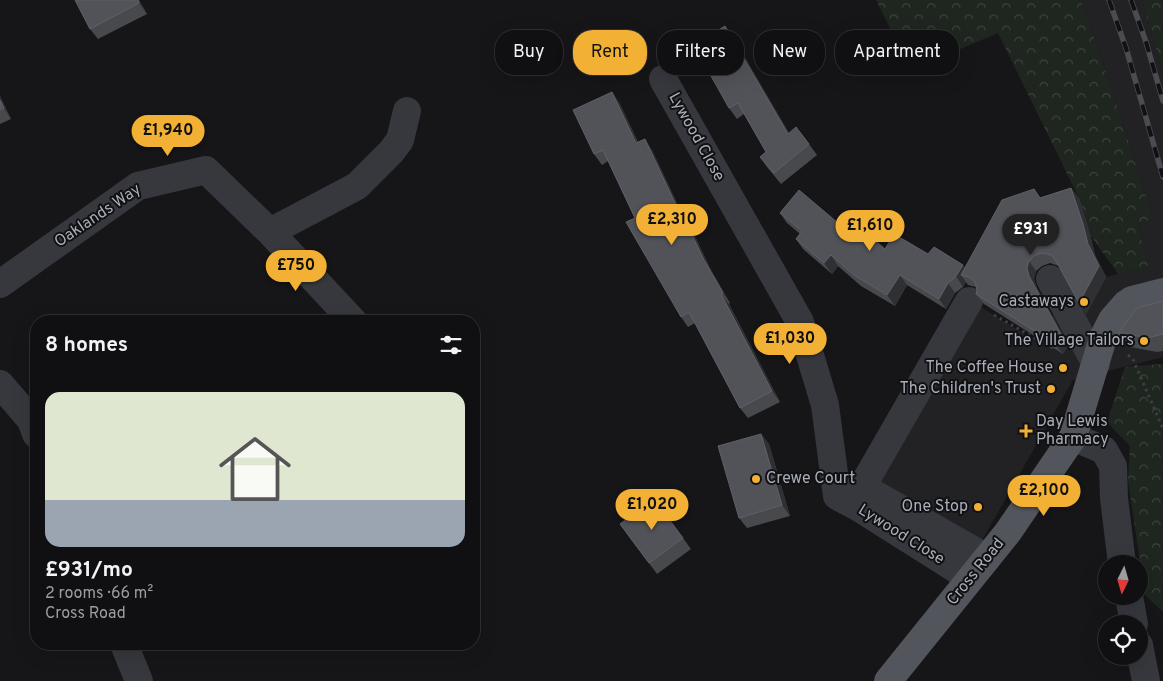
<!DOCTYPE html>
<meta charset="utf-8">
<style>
body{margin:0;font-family:Overpass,sans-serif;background:#19191b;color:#f1f3f6;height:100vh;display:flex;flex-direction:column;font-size:19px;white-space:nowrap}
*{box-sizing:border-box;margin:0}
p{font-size:16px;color:#9c9d9f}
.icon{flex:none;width:28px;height:28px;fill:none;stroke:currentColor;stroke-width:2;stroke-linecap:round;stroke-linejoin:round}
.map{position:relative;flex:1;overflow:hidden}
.details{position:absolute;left:30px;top:315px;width:450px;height:335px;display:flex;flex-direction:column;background:#101012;border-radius:20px;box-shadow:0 5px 20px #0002,0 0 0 1px #303032}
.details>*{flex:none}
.hud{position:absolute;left:495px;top:30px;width:475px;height:45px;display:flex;gap:10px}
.needle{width:32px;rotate:185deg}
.buttons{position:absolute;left:1098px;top:555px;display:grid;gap:10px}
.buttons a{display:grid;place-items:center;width:50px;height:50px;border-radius:50%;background:#101012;box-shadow:0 5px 20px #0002,0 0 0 1px #303032;font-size:25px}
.price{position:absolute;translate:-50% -42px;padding:0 11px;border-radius:18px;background:#f2b134;color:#111;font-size:16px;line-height:32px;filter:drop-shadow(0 1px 2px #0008)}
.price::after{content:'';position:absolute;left:50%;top:30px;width:15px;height:11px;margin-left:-8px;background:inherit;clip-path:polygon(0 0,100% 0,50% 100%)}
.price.selected{background:#222;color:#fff}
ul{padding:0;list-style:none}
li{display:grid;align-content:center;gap:10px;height:265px;padding:0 15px}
li span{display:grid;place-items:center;height:155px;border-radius:15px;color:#555}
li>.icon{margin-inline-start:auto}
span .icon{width:90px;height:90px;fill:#fffc;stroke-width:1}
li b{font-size:21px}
h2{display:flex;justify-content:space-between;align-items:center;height:60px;padding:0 15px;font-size:21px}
.tag{padding:0 18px;border-radius:20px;background:#101012;box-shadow:0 5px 20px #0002,0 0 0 1px #303032;font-size:18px;line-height:45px}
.tag.selected{background:#f2b134;color:#111}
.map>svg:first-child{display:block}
.built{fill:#222225}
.forest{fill:url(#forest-crowns)}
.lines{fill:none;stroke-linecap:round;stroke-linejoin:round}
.path{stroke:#3d3f44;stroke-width:3;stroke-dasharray:2.5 4;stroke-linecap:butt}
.minor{stroke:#37383d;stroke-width:28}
.major{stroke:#53555c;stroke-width:28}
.rail-casing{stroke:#4a4c52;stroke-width:5.5}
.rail{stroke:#111113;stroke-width:4;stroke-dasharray:11;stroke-linecap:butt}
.wall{fill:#47494d}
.shaded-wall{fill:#2f3033}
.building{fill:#525359;stroke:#5f6168}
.poi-dot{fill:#f2b134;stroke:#111113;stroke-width:2}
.labels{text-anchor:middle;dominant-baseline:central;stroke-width:4;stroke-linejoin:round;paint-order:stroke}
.street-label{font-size:16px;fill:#a8adb8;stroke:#111113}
.poi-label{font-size:16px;fill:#a8adb8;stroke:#111113;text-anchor:end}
</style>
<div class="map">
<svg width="1163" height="681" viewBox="0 0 1163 681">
<defs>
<pattern id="forest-crowns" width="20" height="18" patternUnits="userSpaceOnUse" patternTransform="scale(1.25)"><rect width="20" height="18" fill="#1e261f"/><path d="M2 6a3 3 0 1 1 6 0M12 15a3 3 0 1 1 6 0" fill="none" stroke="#3c433d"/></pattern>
</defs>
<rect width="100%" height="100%" fill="#161618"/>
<!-- built -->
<path class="built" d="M 1081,0 L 1142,0 L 1163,74 L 1163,357 L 1073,380 L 980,544 L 852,490 L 963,296 L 1036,341 L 1095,255 L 1106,277 L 1148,266 L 1138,225 L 1153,218 L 1112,89 Z"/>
<!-- forest -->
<path class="forest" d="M 876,0 L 1081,0 L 1112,89 L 1153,218 L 1138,225 L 1148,266 L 1118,274 L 1091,236 L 1079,198 L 998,33 L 911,70 Z
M 1142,0 L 1163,0 L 1163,74 Z
M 1163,364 L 1163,612 L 1145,595 L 1128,481 L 1130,446 L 1107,422 L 1125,367 Z"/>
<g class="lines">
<!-- path -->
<path class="path" d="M 994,315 L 1056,350
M 1128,355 L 1133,359 L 1163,429"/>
<!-- minor -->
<path class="minor" d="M 663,79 L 800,322 L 825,405 L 837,496 L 856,506 L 970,578
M 270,232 L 353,321
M 1050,279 L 1096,364
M 0,284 L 138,186 L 206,170 L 270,232 L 357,186 L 391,152 L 400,140 L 407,111
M 969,301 L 862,487 L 987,558
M 0,384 L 31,420 L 36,434
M 1073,437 L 1104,450 L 1113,466 L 1114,498 L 1122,564
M 1129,596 L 1134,624
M 124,644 L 139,681
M 1139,645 L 1146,681"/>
<!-- major -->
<path class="major" d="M 888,681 L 1008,532 L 1073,437 L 1103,338 L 1112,320 L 1126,304 L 1132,300 L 1163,292"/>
<defs>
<path id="rail" d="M 1109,0 L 1126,48 L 1163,177
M 1131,0 L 1146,42 L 1163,101"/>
</defs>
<!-- rail casing -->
<use href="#rail" class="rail-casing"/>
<!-- rail -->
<use href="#rail" class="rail"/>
</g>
<!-- wall -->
<path class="wall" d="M 75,0 L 139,0 L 147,14 L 98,39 L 90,29 Z
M 733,37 L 789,133 L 809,144 L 817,155 L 781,184 L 767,167 L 760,157 L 766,152 L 744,114 L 737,119 L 729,108 L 719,71 Z
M 0,96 L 11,119 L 0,124 Z
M 619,102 L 638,142 L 652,150 L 684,218 L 691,228 L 711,270 L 730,303 L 729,304 L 780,402 L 748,418 L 740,408 L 695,323 L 688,327 L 681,317 L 608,161 L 602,165 L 594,154 Z
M 1071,188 L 1079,198 L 1090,234 L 1095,255 L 1106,277 L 1086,314 L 1079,303 L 1059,266 L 1050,263 L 1042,266 L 1036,271 L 1034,279 L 1036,286 L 1068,345 L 1063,354 L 984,304 L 976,294 L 977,290 L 976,287 L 968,285 L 966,282 L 963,287 L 955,293 L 946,309 L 907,285 L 895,306 L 861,286 L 838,266 L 832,274 L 803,249 L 796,239 L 800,234 L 787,223 L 780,213 L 885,249 L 928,254 L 963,265 L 965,268 L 1040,198 Z
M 1163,301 L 1163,351 L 1157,352 L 1130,347 L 1119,332 Z
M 761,434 L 769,444 L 790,516 L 747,528 L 739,518 Z
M 628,535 L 683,538 L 691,549 L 657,574 Z"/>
<!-- shaded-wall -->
<path class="shaded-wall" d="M 138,0 L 139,0 L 147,14 L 139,3 Z
M 725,26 L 733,37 L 795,144 L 788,134 Z
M 612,92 L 619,102 L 643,154 L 636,143 Z
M 0,96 L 11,119 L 4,108 L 0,100 Z
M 645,139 L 652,150 L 684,218 L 691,228 L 711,270 L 730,303 L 723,293 L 704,260 L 682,218 Z
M 1071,188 L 1079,198 L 1090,234 L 1095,255 L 1106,277 L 1086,314 L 1079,303 L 1088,244 Z
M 831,255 L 838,266 L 832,274 L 824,263 Z
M 1029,261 L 1036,271 L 1034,279 L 1036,286 L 1068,345 L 1063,354 L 1055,344 L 1029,276 L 1027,268 Z
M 963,265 L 970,275 L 961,275 L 966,282 L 963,287 L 956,276 Z
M 900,275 L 907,285 L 895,306 L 887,295 Z
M 948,283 L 955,293 L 946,309 L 939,299 Z
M 721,294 L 729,304 L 780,402 L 772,391 Z
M 761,434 L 769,444 L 790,516 L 782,505 Z"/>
<!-- building -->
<path class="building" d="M 75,0 L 138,0 L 139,3 L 90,29 Z
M 725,26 L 788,134 L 796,127 L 809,144 L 774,173 L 760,157 L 766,152 L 738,103 L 729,108 L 711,76 L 719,71 L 701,41 Z
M 612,92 L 636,143 L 645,139 L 682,218 L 684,218 L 704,260 L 723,293 L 721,294 L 772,391 L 740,408 L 689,312 L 681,317 L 626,222 L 635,218 L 603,150 L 594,154 L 573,110 Z
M 0,100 L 4,108 L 0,110 Z
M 1071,188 L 1083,224 L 1088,244 L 1099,266 L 1079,303 L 1056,261 L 1051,255 L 1042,253 L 1035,255 L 1029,261 L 1027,268 L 1029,276 L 1061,334 L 1055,344 L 976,294 L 977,290 L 975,282 L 969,277 L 961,275 L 1002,200 L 1034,189 L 1040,198 Z
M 799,190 L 858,240 L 865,232 L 885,249 L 894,234 L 928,254 L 934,247 L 963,265 L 956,276 L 948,283 L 939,299 L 900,275 L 887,295 L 854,275 L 831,255 L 824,263 L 796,239 L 802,231 L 780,213 Z
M 1163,301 L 1163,334 L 1147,338 L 1119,332 L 1137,308 Z
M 761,434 L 782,505 L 739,518 L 718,446 Z
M 654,499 L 683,538 L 649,563 L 620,524 Z"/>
<!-- markers -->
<g class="poi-dot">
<circle cx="1084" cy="302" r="5"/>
<circle cx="1144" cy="341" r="5"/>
<circle cx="1063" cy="368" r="5"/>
<circle cx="1051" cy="389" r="5"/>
<path d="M1023.5 423.5h5v5h5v5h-5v5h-5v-5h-5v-5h5z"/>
<circle cx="756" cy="479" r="5"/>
<circle cx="978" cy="507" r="5"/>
</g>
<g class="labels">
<!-- street labels -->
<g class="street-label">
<text transform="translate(696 137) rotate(61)">Lywood Close</text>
<text transform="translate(98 216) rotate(-34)">Oaklands Way</text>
<text transform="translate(901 535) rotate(32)">Lywood Close</text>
<text transform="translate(976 572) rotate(-51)">Cross Road</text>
</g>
<!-- poi labels -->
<g class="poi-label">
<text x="1074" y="302">Castaways</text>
<text x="1134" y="341">The Village Tailors</text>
<text x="1053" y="368">The Coffee House</text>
<text x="1041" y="389">The Children's Trust</text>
<text x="1036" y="422" text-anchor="start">Day Lewis<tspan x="1036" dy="18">Pharmacy</tspan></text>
<text x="766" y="479" text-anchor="start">Crewe Court</text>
<text x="968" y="507">One Stop</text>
</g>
</g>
</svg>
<div class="buttons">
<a><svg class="needle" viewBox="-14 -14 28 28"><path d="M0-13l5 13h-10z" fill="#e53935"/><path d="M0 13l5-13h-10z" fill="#9c9d9f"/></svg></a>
<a><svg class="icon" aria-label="locate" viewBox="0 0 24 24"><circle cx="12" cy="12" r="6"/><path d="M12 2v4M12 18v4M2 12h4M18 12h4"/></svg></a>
</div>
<b class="price" style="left:168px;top:157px">£1,940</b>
<b class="price" style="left:672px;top:246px">£2,310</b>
<b class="price" style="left:870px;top:252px">£1,610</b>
<b class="price selected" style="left:1031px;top:256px">£931</b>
<b class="price" style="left:296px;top:292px">£750</b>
<b class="price" style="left:790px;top:365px">£1,030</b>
<b class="price" style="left:1044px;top:517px">£2,100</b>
<b class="price" style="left:652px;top:531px">£1,020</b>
<div class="hud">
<a class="tag">Buy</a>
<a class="tag selected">Rent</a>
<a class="tag">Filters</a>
<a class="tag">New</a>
<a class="tag">Apartment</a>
</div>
<section class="details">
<h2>8 homes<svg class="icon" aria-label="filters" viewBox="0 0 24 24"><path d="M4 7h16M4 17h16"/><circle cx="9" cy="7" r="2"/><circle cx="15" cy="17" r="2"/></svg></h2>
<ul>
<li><span style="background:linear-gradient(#dfe7d0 70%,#9aa5b1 0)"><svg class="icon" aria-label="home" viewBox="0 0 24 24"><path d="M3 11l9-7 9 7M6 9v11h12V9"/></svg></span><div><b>£931/mo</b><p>2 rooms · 66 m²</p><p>Cross Road</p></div></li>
</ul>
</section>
</div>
